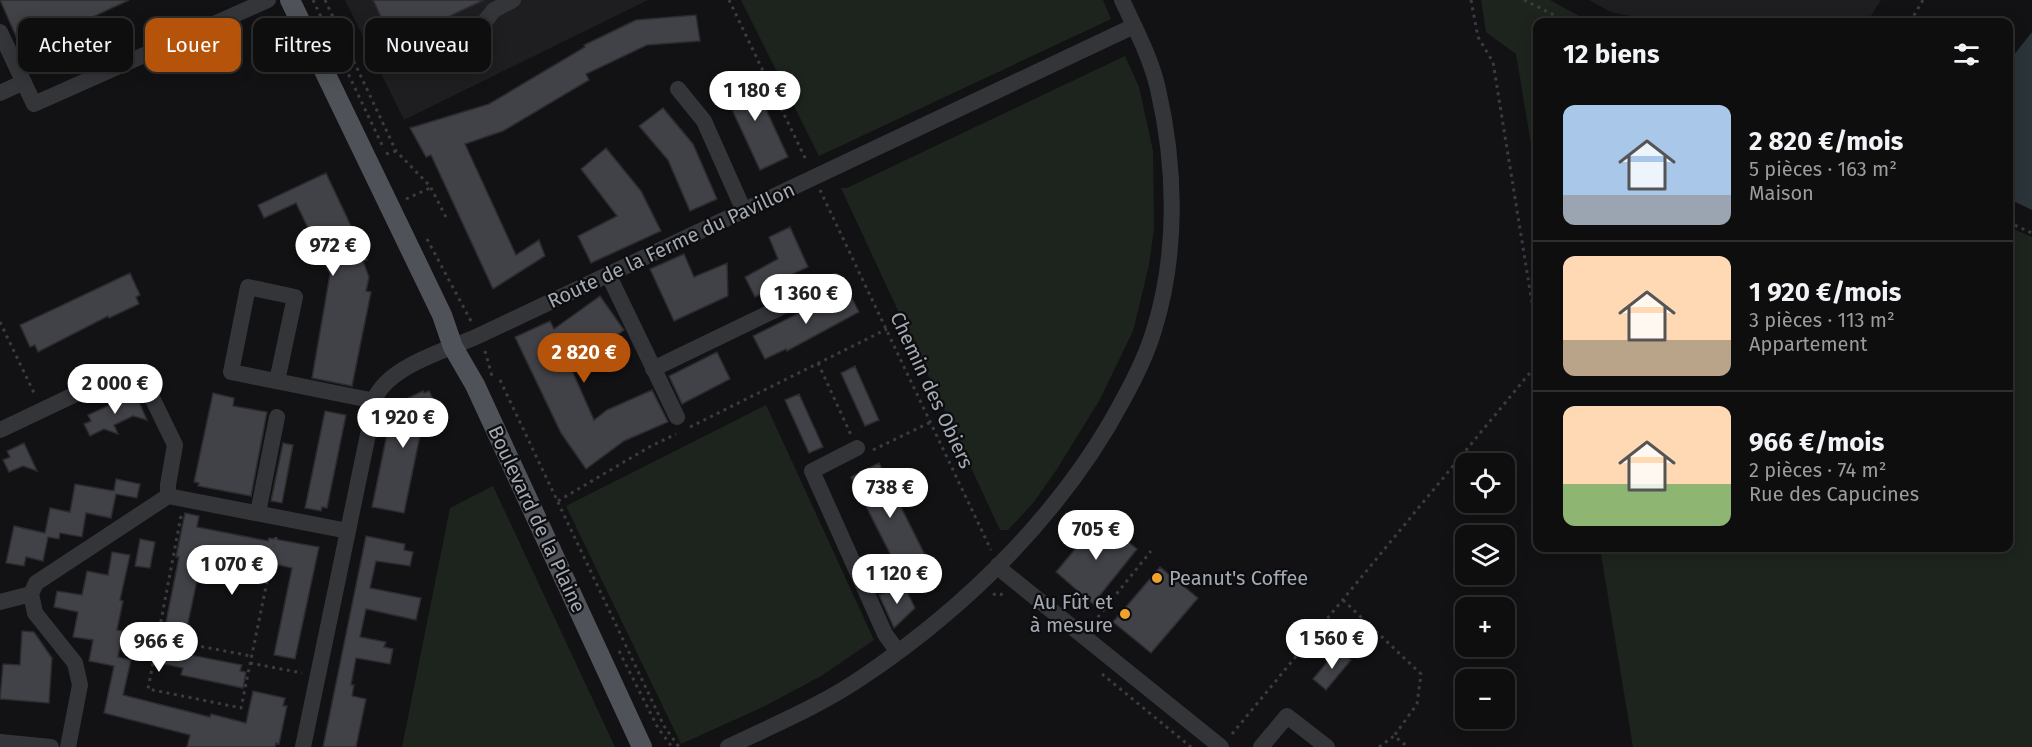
<!DOCTYPE html>
<html lang="fr">
<meta charset="utf-8">
<style>
body{margin:0;font-family:"Fira Sans",sans-serif;background:#171718;color:#f1f3f6;height:100vh;display:flex;flex-direction:column;font-size:22px;white-space:nowrap}
*{box-sizing:border-box;margin:0}
p{font-size:20px;color:#9b9c9e}
.icon{flex:none;width:33px;height:33px;fill:none;stroke:currentColor;stroke-width:2;stroke-linecap:round;stroke-linejoin:round}
.map{position:relative;flex:1;overflow:hidden}
.sheet{position:absolute;left:1533px;top:18px;width:480px;height:534px;display:flex;flex-direction:column;background:#0e0e0f;border-radius:12px;box-shadow:0 3px 15px #0003,0 0 0 2px #2e2e2f}
.sheet>*{flex:none}
.guide{position:absolute;left:18px;top:18px;width:570px;height:54px;display:flex;gap:12px}
.controls{position:absolute;left:1455px;top:453px;display:grid;gap:12px}
.controls a{display:grid;place-items:center;width:60px;height:60px;border-radius:12px;background:#0e0e0f;box-shadow:0 3px 15px #0003,0 0 0 2px #2e2e2f;font-size:30px}
.price{position:absolute;translate:-50% -51px;padding:0 14px;border-radius:21px;background:#fff;color:#222;font-size:20px;line-height:39px;filter:drop-shadow(0 2px 3px #0008)}
.price::after{content:'';position:absolute;left:50%;top:36px;width:18px;height:14px;margin-left:-9px;background:inherit;clip-path:polygon(0 0,100% 0,50% 100%)}
.price.active{background:#b45309;color:#fff}
ul{padding:0;list-style:none}
li{display:flex;align-items:center;gap:18px;height:150px;padding:0 30px}
li+li{border-top:2px solid #2e2e2f}
li span{display:grid;place-items:center;flex:none;width:168px;height:120px;border-radius:12px;color:#555}
li>.icon{margin-inline-start:auto}
span .icon{width:72px;height:72px;fill:#fffc;stroke-width:1}
li b{font-size:26px}
h2{display:flex;justify-content:space-between;align-items:center;height:72px;padding:0 30px;font-size:26px}
.chip{padding:0 21px;border-radius:12px;background:#0e0e0f;box-shadow:0 3px 15px #0003,0 0 0 2px #2e2e2f;font-size:21px;line-height:54px}
.chip.active{background:#b45309;color:#fff}
.map>svg:first-child{display:block}
.built{fill:#1e1e21}
.green{fill:#1d241d}
.water{fill:#2b3439}
.building{fill:#414247;stroke:#2c2c30;stroke-width:1.5}
.lines{fill:none;stroke-linecap:round;stroke-linejoin:round}
.path{stroke:#393c40;stroke-width:3;stroke-dasharray:3 4.5;stroke-linecap:butt}
.minor{stroke:#333539;stroke-width:16}
.major{stroke:#4f5258;stroke-width:20}
.poi-dot{fill:#f1a12d;stroke:#0d0d0f;stroke-width:2}
.labels{text-anchor:middle;dominant-baseline:central;stroke-width:4.5;stroke-linejoin:round;paint-order:stroke}
.street-label{font-size:20px;fill:#a4aab4;stroke:#0d0d0f}
.poi-label{font-size:20px;fill:#a4aab4;stroke:#0d0d0f;text-anchor:start}
</style>
<div class="map">
<svg width="2032" height="747" viewBox="0 0 2032 747">
<rect width="100%" height="100%" fill="#121214"/>
<!-- built -->
<path class="built" d="M 345,0 L 648,0 L 404,120 Z
M 1589,0 L 1881,0 L 1867,22 L 1661,22 L 1611,12 Z"/>
<!-- green -->
<path class="green" d="M 741,0 L 1103,0 L 1111,19 L 819,156 Z
M 1481,0 L 1550,0 L 1590,22 L 1538,22 L 1537,180 L 1516,54 L 1486,32 Z
M 1125,56 L 1139,87 L 1153,151 L 1154,228 L 1149,265 L 1133,331 L 1099,401 L 1057,469 L 1034,502 L 1008,530 L 1000,530 L 841,188 L 847,188 Z
M 2009,227 L 2032,237 L 2032,747 L 1633,747 L 1600,548 L 2008,548 Z
M 766,405 L 874,640 L 821,676 L 765,706 L 681,744 L 566,506 Z
M 493,486 L 615,747 L 402,747 L 450,508 Z"/>
<!-- water -->
<path class="water" d="M 2032,32 L 2032,210 L 2009,199 L 2009,61 Z"/>
<!-- building -->
<path class="building" d="M 0,0 L 129,0 L 22,50 Z
M 373,0 L 484,0 L 393,43 Z
M 696,15 L 700,41 L 647,45 L 586,74 L 589,80 L 503,131 L 465,144 L 516,255 L 539,240 L 545,256 L 493,289 L 431,155 L 426,157 L 410,128 L 489,104 L 585,47 L 584,45 L 636,20 Z
M 750,75 L 788,157 L 760,170 L 722,88 Z
M 663,108 L 693,144 L 717,199 L 690,211 L 668,160 L 639,126 Z
M 606,148 L 641,191 L 661,231 L 591,263 L 578,236 L 617,216 L 581,169 Z
M 326,173 L 367,260 L 363,261 L 369,277 L 366,291 L 371,292 L 352,386 L 312,378 L 330,274 L 296,203 L 264,218 L 258,205 Z
M 790,227 L 808,267 L 775,282 L 777,286 L 755,297 L 745,277 L 778,259 L 769,237 Z
M 684,254 L 694,277 L 727,263 L 728,296 L 674,321 L 650,269 Z
M 130,273 L 140,295 L 136,297 L 139,304 L 109,318 L 108,316 L 38,352 L 35,345 L 30,347 L 20,325 Z
M 847,289 L 859,312 L 787,351 L 786,349 L 765,359 L 753,336 Z
M 600,296 L 624,330 L 571,368 L 594,420 L 607,410 L 652,390 L 668,422 L 624,441 L 586,469 L 561,433 L 515,337 L 550,321 L 554,329 Z
M 717,352 L 730,379 L 682,404 L 669,376 Z
M 855,366 L 879,420 L 865,426 L 841,373 Z
M 423,391 L 424,393 L 429,391 L 444,421 L 421,431 L 404,513 L 372,507 L 393,405 Z
M 135,393 L 147,420 L 133,416 L 114,425 L 118,434 L 104,429 L 90,436 L 84,424 L 91,421 L 88,415 Z
M 213,393 L 234,398 L 233,406 L 267,412 L 251,496 L 198,486 L 199,483 L 194,482 Z
M 799,394 L 823,447 L 809,453 L 785,400 Z
M 325,411 L 346,415 L 327,508 L 322,507 L 321,511 L 305,508 Z
M 24,443 L 37,471 L 23,466 L 9,472 L 3,460 L 10,457 L 7,451 Z
M 283,443 L 293,445 L 282,503 L 271,501 Z
M 879,463 L 928,561 L 901,575 L 851,477 Z
M 116,479 L 140,484 L 137,498 L 116,494 L 111,518 L 86,513 L 82,537 L 60,533 L 59,539 L 48,537 L 43,561 L 26,557 L 24,566 L 6,563 L 14,526 L 45,533 L 50,508 L 70,512 L 75,484 L 114,491 Z
M 185,513 L 199,516 L 197,527 L 268,541 L 269,538 L 319,547 L 295,659 L 274,655 L 292,568 L 249,558 L 249,560 L 207,551 L 204,563 L 201,562 L 183,646 L 187,647 L 185,654 L 242,665 L 240,671 L 246,672 L 243,688 L 181,675 L 183,668 L 155,662 L 159,641 L 162,642 L 179,557 L 176,557 Z
M 1100,519 L 1137,549 L 1093,604 L 1056,572 Z
M 366,536 L 405,544 L 404,550 L 413,552 L 410,566 L 376,561 L 370,588 L 421,598 L 416,620 L 366,609 L 360,637 L 386,642 L 384,647 L 393,649 L 390,664 L 356,658 L 351,685 L 354,685 L 352,696 L 366,699 L 356,747 L 323,747 Z
M 140,539 L 155,542 L 150,568 L 135,566 Z
M 112,552 L 130,555 L 120,600 L 123,601 L 117,630 L 123,631 L 118,657 L 131,660 L 123,695 L 210,717 L 211,714 L 246,723 L 253,691 L 285,698 L 283,706 L 287,706 L 279,744 L 276,743 L 275,747 L 187,747 L 190,735 L 104,713 L 114,666 L 89,661 L 93,640 L 73,637 L 78,612 L 54,607 L 57,591 L 82,595 L 87,571 L 108,575 Z
M 1160,567 L 1198,598 L 1151,653 L 1113,622 Z
M 904,586 L 915,608 L 894,628 L 879,595 Z
M 22,631 L 34,632 L 52,658 L 49,703 L 0,699 L 3,664 L 20,665 Z
M 1338,649 L 1351,660 L 1326,690 L 1313,679 Z"/>
<g class="lines">
<!-- path -->
<path class="path" d="M 313,0 L 384,149
M 325,0 L 396,151 L 430,186 L 448,221
M 729,0 L 807,162
M 1471,0 L 1478,37 L 1493,62 L 1538,340
M 1524,0 L 1568,22
M 1910,22 L 1923,0
M 386,154 L 396,151
M 820,190 L 991,550
M 406,199 L 430,188
M 2008,222 L 2032,233
M 427,239 L 472,323
M 0,322 L 35,395
M 485,351 L 492,376
M 818,363 L 851,435
M 500,380 L 664,726 L 679,747
M 690,427 L 887,329
M 873,450 L 931,422
M 558,501 L 651,446 L 676,434
M 181,516 L 148,689 L 241,708 L 277,533
M 993,595 L 997,593 L 1006,596
M 1343,600 L 1421,674 L 1417,704 L 1394,736
M 1093,623 L 1151,551
M 157,638 L 251,656
M 619,651 L 658,728 L 672,747
M 250,663 L 302,673
M 1102,674 L 1191,747
M 1232,734 L 1538,363
M 1379,747 L 1394,736 L 1408,747"/>
<!-- minor -->
<path class="minor" d="M 0,32 L 34,104 L 268,0
M 470,40 L 494,10 L 513,0
M 678,89 L 704,121 L 744,211
M 0,93 L 24,82
M 608,274 L 677,417
M 653,369 L 835,281
M 277,381 L 295,297 L 248,287 L 231,372 L 375,401
M 0,430 L 118,374 L 132,372 L 141,375 L 175,445 L 168,485 L 168,496
M 857,448 L 812,471 L 885,634 L 898,652
M 258,513 L 277,417
M 998,565 L 1005,573 L 1221,747
M 0,602 L 31,594
M 0,742 L 51,747
M 68,747 L 80,685 L 75,663 L 35,613 L 31,594 L 36,583 L 168,496 L 348,531
M 303,747 L 376,396 C 392,365 447,350 478,336 L 1134,26
M 728,747 C 774,725 822,705 864,676 C 968,606 1064,511 1123,400 C 1135,378 1147,354 1154,330 C 1178,253 1176,167 1158,89 C 1151,58 1135,28 1122,0
M 1261,747 L 1287,716 L 1327,747"/>
<!-- major -->
<path class="major" d="M 290,0 L 442,315 L 453,347 L 475,385 L 642,747"/>
</g>
<!-- markers -->
<g class="poi-dot">
<circle cx="1157" cy="578" r="6"/>
<circle cx="1125" cy="614" r="6"/>
</g>
<g class="labels">
<!-- street labels -->
<g class="street-label">
<text transform="translate(671 245) rotate(-25)">Route de la Ferme du Pavillon</text>
<text transform="translate(932 390) rotate(65)">Chemin des Obiers</text>
<text transform="translate(537 519) rotate(65)">Boulevard de la Plaine</text>
</g>
<!-- poi labels -->
<g class="poi-label">
<text x="1169" y="578">Peanut's Coffee</text>
<text x="1113" y="602" text-anchor="end">Au Fût et<tspan x="1113" dy="23">à mesure</tspan></text>
</g>
</g>
</svg>
<div class="controls">
<a><svg class="icon" aria-label="locate" viewBox="0 0 24 24"><circle cx="12" cy="12" r="6"/><path d="M12 2v4M12 18v4M2 12h4M18 12h4"/></svg></a>
<a><svg class="icon" aria-label="layers" viewBox="0 0 24 24"><path d="M12 4l9 5-9 5-9-5zM3 14l9 5 9-5"/></svg></a>
<a>+</a>
<a>−</a>
</div>
<b class="price" style="left:755px;top:122px">1 180 €</b>
<b class="price" style="left:333px;top:277px">972 €</b>
<b class="price" style="left:806px;top:325px">1 360 €</b>
<b class="price active" style="left:584px;top:384px">2 820 €</b>
<b class="price" style="left:115px;top:415px">2 000 €</b>
<b class="price" style="left:403px;top:449px">1 920 €</b>
<b class="price" style="left:890px;top:519px">738 €</b>
<b class="price" style="left:1096px;top:561px">705 €</b>
<b class="price" style="left:232px;top:596px">1 070 €</b>
<b class="price" style="left:897px;top:605px">1 120 €</b>
<b class="price" style="left:1332px;top:670px">1 560 €</b>
<b class="price" style="left:159px;top:673px">966 €</b>
<div class="guide">
<a class="chip">Acheter</a>
<a class="chip active">Louer</a>
<a class="chip">Filtres</a>
<a class="chip">Nouveau</a>
</div>
<section class="sheet">
<h2>12 biens<svg class="icon" aria-label="filters" viewBox="0 0 24 24"><path d="M4 7h16M4 17h16"/><circle cx="9" cy="7" r="2"/><circle cx="15" cy="17" r="2"/></svg></h2>
<ul>
<li><span style="background:linear-gradient(#a9c7e8 75%,#9aa5b1 0)"><svg class="icon" aria-label="home" viewBox="0 0 24 24"><path d="M3 11l9-7 9 7M6 9v11h12V9"/></svg></span><div><b>2 820 €/mois</b><p>5 pièces · 163 m²</p><p>Maison</p></div></li>
<li><span style="background:linear-gradient(#ffd9b3 70%,#b9a48a 0)"><svg class="icon" aria-label="home" viewBox="0 0 24 24"><path d="M3 11l9-7 9 7M6 9v11h12V9"/></svg></span><div><b>1 920 €/mois</b><p>3 pièces · 113 m²</p><p>Appartement</p></div></li>
<li><span style="background:linear-gradient(#ffd9b3 65%,#8fb573 0)"><svg class="icon" aria-label="home" viewBox="0 0 24 24"><path d="M3 11l9-7 9 7M6 9v11h12V9"/></svg></span><div><b>966 €/mois</b><p>2 pièces · 74 m²</p><p>Rue des Capucines</p></div></li>
</ul>
</section>
</div>
